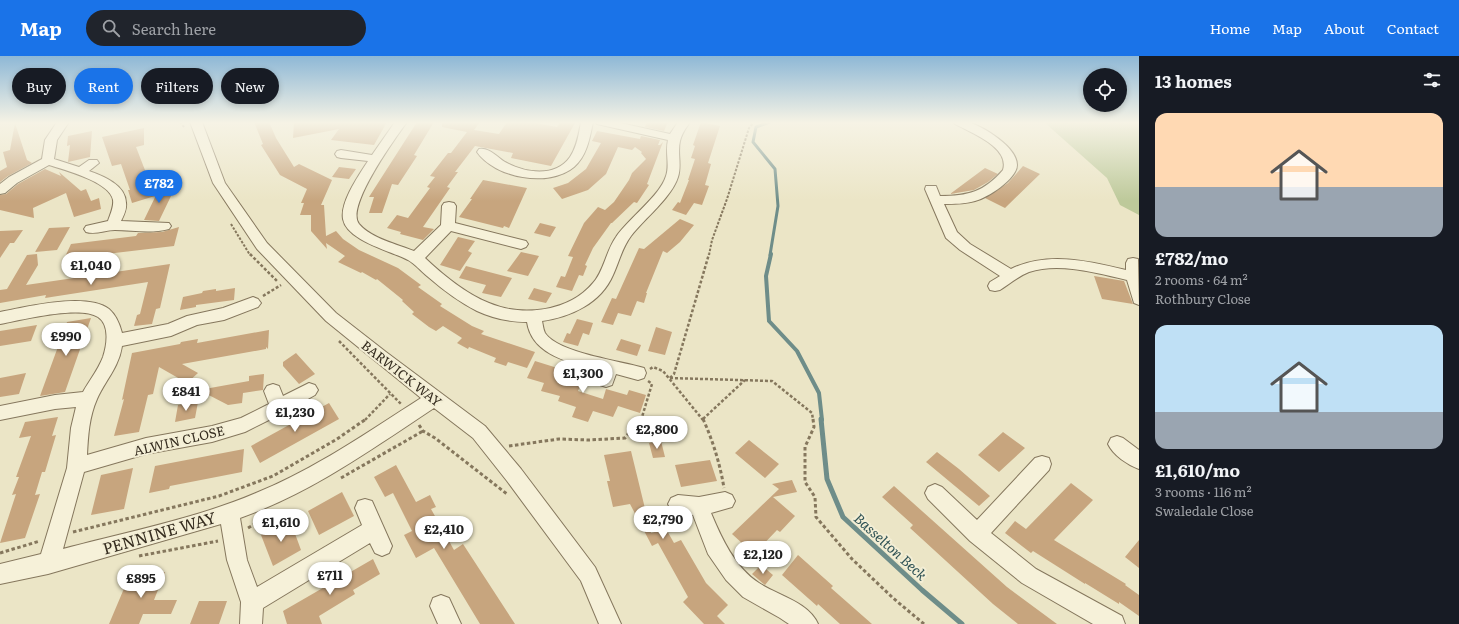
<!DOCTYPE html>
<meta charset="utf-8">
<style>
body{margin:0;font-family:Literata,serif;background:#20242c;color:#f1f3f6;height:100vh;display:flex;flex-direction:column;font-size:15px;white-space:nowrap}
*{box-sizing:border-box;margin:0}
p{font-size:13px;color:#9ea1a6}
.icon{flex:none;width:22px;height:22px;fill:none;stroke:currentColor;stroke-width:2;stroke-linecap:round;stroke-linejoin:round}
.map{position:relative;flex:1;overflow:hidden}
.side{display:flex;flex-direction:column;background:#171b24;width:320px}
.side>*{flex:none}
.hud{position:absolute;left:12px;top:12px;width:380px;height:36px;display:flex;gap:8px}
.buttons{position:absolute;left:1083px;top:12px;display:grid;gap:8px}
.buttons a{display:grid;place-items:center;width:44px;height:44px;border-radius:50%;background:#171b24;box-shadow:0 2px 6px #0003;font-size:20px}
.price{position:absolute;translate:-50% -34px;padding:0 9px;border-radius:14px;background:#fff;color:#222;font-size:13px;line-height:26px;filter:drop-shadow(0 1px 2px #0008)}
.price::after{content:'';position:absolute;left:50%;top:24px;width:12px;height:9px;margin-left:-6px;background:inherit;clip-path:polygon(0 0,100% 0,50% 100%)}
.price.current{background:#1a73e8;color:#fff}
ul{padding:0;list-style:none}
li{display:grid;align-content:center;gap:8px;height:212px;padding:0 16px}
li span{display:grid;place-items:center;height:124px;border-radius:12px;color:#555}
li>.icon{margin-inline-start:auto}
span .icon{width:72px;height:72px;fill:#fffc;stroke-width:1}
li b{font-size:17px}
h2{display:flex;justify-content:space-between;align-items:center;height:48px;padding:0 16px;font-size:17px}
.chip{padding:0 14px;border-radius:18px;background:#171b24;box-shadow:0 2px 6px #0003;font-size:14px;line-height:36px}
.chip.current{background:#1a73e8;color:#fff}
header{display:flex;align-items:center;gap:24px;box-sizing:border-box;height:56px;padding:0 20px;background:#1a73e8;color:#fff}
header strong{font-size:19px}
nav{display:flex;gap:22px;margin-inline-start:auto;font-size:14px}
.search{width:280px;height:36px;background:#20242c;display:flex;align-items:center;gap:10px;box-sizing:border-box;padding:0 14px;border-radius:22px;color:#9ea1a6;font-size:15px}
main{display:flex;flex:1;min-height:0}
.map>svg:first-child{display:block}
.green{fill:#bdc99a}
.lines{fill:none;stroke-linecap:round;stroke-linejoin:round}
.stream-far2{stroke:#6e8d89;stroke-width:3}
.stream-far1{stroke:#6e8d89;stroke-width:4}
.stream{stroke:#6e8d89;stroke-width:5}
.building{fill:#c7a57e}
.minor-casing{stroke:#85775d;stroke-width:2}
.path-far2{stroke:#85775d;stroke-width:2;stroke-dasharray:2.5 1.5;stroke-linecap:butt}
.path-far1{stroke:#85775d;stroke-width:2.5;stroke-dasharray:3 2;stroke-linecap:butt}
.path{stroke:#85775d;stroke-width:3;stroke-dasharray:3.5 2.5;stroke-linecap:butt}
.minor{fill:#f6f1d9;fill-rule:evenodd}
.labels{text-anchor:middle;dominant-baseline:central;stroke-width:4;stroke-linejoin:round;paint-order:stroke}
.street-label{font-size:13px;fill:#362d20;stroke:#f3eed5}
.water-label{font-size:14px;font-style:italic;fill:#305355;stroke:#f3eed5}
.near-street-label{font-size:16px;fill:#362d20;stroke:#f3eed5}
</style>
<header>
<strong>Map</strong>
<div class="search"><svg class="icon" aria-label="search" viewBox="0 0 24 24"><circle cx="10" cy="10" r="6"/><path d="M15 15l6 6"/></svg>Search here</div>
<nav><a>Home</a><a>Map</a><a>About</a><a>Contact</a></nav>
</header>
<main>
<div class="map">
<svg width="1139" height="568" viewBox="0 0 1139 568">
<rect width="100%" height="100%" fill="#ebe5c6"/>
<!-- green -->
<path class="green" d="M 1044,66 L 1139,66 L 1139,159 L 1120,149 L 1107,122 Z"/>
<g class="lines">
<!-- stream-far2 -->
<path class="stream-far2" d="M 770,66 L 756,71 L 753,86 L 775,113 L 778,150 L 770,199"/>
<!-- stream-far1 -->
<path class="stream-far1" d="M 771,198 L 766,220 L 769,265 L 797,295 L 819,337 L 822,364"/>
<!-- stream -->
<path class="stream" d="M 821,363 L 827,423 L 843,461 L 922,534 L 962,568"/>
</g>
<!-- building -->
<path class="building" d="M 254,66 L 269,66 L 276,82 L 294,111 L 299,108 L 332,124 L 321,149 L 324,149 L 326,180 L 336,175 L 343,183 L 359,194 L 398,212 L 421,229 L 418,231 L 442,248 L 440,250 L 472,270 L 484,275 L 481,278 L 535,296 L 527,312 L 508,306 L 506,310 L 494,306 L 496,302 L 469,291 L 468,293 L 457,287 L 462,282 L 443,270 L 436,275 L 429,271 L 412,258 L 414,256 L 402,245 L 403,244 L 377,223 L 376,224 L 362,216 L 361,217 L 338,206 L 345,200 L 326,187 L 327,193 L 311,175 L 311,159 L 300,159 L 304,147 L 301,147 L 307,133 L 280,119 L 261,89 L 263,88 Z
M 294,66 L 387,66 L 374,89 L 331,84 L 339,73 L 293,82 Z
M 417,66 L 434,66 L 414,99 L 417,100 L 398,129 L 392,128 L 382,157 L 369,157 L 374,141 L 369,141 Z
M 442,66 L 480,66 L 474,74 L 499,78 L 507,66 L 531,66 L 557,71 L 560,66 L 575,67 L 551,110 L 511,102 L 513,97 L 475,90 L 455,116 L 458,116 L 447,131 L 450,132 L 423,171 L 434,173 L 423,184 L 400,178 L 401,176 L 387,172 L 397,159 L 408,162 L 430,132 L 427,131 L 435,121 L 430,120 L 448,97 L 451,97 L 467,76 L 442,71 Z
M 647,66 L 668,66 L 664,75 L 645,71 Z
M 701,66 L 720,70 L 708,107 L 711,108 L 705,129 L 709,130 L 702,149 L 694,147 L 686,159 L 672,154 L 678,146 L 680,147 L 689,124 L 688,124 L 695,103 L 691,102 L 695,90 L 693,89 Z
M 15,67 L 27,104 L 32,107 L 8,120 L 0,126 L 0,115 L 7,111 L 3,96 L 10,94 Z
M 144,72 L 144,89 L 136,91 L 155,140 L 132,147 L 128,134 L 130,134 L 121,108 L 112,110 L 102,81 Z
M 92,75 L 90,101 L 68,106 L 70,89 L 67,90 L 68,80 Z
M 597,75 L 640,83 L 641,80 L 660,84 L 658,89 L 660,89 L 663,86 L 647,128 L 649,129 L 637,147 L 634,146 L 612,167 L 611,167 L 593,192 L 585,209 L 587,210 L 583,220 L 579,219 L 572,235 L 556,231 L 561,220 L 565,221 L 573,201 L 568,200 L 584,167 L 598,151 L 605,154 L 614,146 L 629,124 L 632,117 L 646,103 L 641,97 L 642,96 L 635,91 L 632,94 L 618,91 L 606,118 L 588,134 L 562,143 L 553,132 L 568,127 L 586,113 L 601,87 L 592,85 Z
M 1023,110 L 1040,118 L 1005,152 L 985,142 L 1008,127 Z
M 339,111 L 356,113 L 349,123 L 332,121 Z
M 985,112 L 998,118 L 988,126 L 974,134 L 950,138 Z
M 45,113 L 61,120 L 59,116 L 81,135 L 86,133 L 91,145 L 99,142 L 101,153 L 74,161 L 66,137 L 33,152 L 34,162 L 0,154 L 0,139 L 6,138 L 18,128 Z
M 483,124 L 527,132 L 509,172 L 504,170 L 503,172 L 459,161 L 472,143 L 470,143 Z
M 167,128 L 171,140 L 159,165 L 144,164 L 160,131 Z
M 680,163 L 694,169 L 680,186 L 667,197 L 663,195 L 646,237 L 647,237 L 644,247 L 637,245 L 631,260 L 618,257 L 613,269 L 601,266 L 612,242 L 616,243 L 639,192 L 644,193 Z
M 540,167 L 556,171 L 550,181 L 534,177 Z
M 70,171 L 57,194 L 35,196 L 49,172 Z
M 179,171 L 174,190 L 64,203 L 71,188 L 136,180 L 138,177 L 162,176 Z
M 23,174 L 14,187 L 10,187 L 0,202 L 0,175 Z
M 458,181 L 475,185 L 468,195 L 472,197 L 460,215 L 440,209 Z
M 521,196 L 539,200 L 528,220 L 507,215 Z
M 37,198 L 38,209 L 26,229 L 170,208 L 160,252 L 156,253 L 152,268 L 134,270 L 137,259 L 140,258 L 148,226 L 45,242 L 46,239 L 0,247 L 0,234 L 7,233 L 27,199 Z
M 466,210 L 512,222 L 501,241 L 482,237 L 486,229 L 459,222 Z
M 1094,220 L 1124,225 L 1133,248 L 1102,243 Z
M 235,232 L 234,244 L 196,249 L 196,251 L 180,254 L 183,241 L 202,237 L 203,235 L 216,233 L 216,235 Z
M 534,232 L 552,237 L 546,247 L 528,243 Z
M 91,262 L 65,336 L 40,340 L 67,266 Z
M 577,263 L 593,267 L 589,279 L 583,277 L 578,290 L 563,286 L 567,277 L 570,278 Z
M 37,269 L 31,285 L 0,290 L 0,275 Z
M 656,271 L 672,276 L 665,299 L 648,295 Z
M 269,274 L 268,293 L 266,291 L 266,293 L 182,308 L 198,317 L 187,327 L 159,311 L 153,338 L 148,339 L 139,376 L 114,380 L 124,343 L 122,344 L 132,297 L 180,288 L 181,286 L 198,283 L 197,287 Z
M 621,283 L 641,289 L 637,300 L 616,294 Z
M 296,297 L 315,318 L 299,328 L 283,310 L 283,306 Z
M 535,305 L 567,315 L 565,320 L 582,325 L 578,335 L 603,343 L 606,333 L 627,339 L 629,334 L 646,339 L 640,357 L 618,350 L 613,361 L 593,355 L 588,366 L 572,361 L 576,351 L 558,345 L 560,340 L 541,335 L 544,327 L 527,322 Z
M 26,317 L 19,338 L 0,341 L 0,322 Z
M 264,318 L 263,334 L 243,337 L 242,347 L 228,349 L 199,334 L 249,325 L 249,320 Z
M 198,346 L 195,362 L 175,366 L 178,349 Z
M 329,347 L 339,363 L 260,407 L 251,390 Z
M 58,361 L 52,380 L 56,379 L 45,416 L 42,416 L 35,439 L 40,438 L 25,482 L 0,487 L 16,438 L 12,439 L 19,421 L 16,421 L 31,380 L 19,382 L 25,366 Z
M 1003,376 L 1025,392 L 999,416 L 978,399 Z
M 749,384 L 779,408 L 765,422 L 735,397 Z
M 661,385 L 665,401 L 653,402 L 649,387 Z
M 244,393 L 242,416 L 170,430 L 169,433 L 149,437 L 155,410 Z
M 631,395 L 651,477 L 666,473 L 674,487 L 681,484 L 706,527 L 728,549 L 717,560 L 725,568 L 704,568 L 683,546 L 688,541 L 658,487 L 652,490 L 630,448 L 613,451 L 607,425 L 610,425 L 604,399 Z
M 937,396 L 959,413 L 990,440 L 979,450 L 926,406 Z
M 710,404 L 717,425 L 681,431 L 675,409 Z
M 396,409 L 416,446 L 430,439 L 436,451 L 431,453 L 454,494 L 463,488 L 515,568 L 480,568 L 434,492 L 416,502 L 404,479 L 412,475 L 393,437 L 385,441 L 374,421 Z
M 133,412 L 124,453 L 91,459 L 101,419 Z
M 792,424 L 797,436 L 773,441 L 795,460 L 780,476 L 777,474 L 754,498 L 732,478 L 779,433 L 772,428 Z
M 1071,427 L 1093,444 L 1054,484 L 1126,528 L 1125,529 L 1139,539 L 1139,560 L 1119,546 L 1119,548 L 1085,527 L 1085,528 L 1033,495 L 1031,497 L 1005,477 L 1015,465 L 1026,473 Z
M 894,430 L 1007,531 L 1057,568 L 1018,568 L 993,548 L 910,472 L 913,469 L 882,441 Z
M 342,436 L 354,460 L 319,479 L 308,455 Z
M 290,464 L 301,494 L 273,510 L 261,479 Z
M 1139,484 L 1139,512 L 1125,501 Z
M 798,499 L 833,530 L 831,532 L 872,568 L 840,568 L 818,548 L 817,550 L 782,519 Z
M 373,503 L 380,518 L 353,534 L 355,538 L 319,560 L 322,568 L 287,568 L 283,555 Z
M 761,509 L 773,519 L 765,529 L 752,518 Z
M 131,516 L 165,516 L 154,544 L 177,544 L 171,558 L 143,558 L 139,568 L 109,568 Z
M 199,545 L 227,545 L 219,568 L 190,568 Z"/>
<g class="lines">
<defs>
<path id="minor" d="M 57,66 L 69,66 L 57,84 L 54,103 L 79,111 L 89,104 L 97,104 L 99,107 L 89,115 C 103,120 126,129 126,147 C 127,153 124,159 121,165 L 169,167 L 171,170 L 169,173 C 151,178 132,174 115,174 C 105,174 96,179 86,176 L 84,173 L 86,170 L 108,165 C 110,159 114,151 113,144 C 110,126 65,114 49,109 L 17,127 L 5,137 L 0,138 L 0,128 L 9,121 L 42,103 L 45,84 Z
M 190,66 L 202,66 L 225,127 L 267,187 L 336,257 L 386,296 L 485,370 L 521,413 L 595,511 L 621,568 L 599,568 L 581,525 L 507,425 L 473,382 L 434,352 C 372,393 311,437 240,462 L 247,504 L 257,531 L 362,469 L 355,452 L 358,445 L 365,443 L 372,445 L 392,490 L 389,497 L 382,500 L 375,497 L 370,487 L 263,552 L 262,568 L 240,568 L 241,546 L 227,504 L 221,468 L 48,518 L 0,528 L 0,508 L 41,498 L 67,412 L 71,372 L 76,351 L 55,353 L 0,364 L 0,350 L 55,339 L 83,336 C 89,325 98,314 103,301 C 107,289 110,269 98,261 C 80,249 21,264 0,268 L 0,256 C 27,251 86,236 109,253 C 116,259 120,269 122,277 L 168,268 L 187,260 L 223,252 L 253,241 L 258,243 L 261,247 L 258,251 L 224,264 L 197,269 L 171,280 L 122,290 C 119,311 105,325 97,343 C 89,361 88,380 87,399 L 146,382 L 212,370 L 241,362 L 269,348 L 264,335 L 267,330 L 273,328 L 279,330 L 283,340 L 309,327 L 315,329 L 318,334 L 315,339 L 285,356 L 245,376 L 212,386 L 146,398 L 84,416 L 63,493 C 127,476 195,463 256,437 C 315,413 368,376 421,342 L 326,265 L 257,193 L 213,127 Z
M 395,66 L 407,66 C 396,81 345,151 359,168 C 372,183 397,188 414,195 L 441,169 L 442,150 L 444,147 L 449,146 L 454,147 L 456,150 L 455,167 L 526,185 L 528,188 L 526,191 L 521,193 L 451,175 L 425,202 C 443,219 466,238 489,247 C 522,261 569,256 593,227 C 604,215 606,195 616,181 C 628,163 660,140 666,120 C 670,109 665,96 668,84 L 597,68 L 595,66 L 616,66 L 670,78 L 678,66 L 690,66 C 686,72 682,77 680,85 C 677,96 682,109 678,121 C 672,141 644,163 631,180 C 622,192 619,206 613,219 C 601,247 571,261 542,265 C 543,269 543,273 545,277 C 558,297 621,305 644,312 L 646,317 L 644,322 L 638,324 L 616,318 L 612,329 L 606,331 L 600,329 L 598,324 L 600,315 C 572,307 532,300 527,266 C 510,266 492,262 477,255 C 459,246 442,233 427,220 C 421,215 415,208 408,204 C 391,195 347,185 343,163 C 340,146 359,119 368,105 L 341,102 L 337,101 L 335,98 L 337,95 L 341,94 L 372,99 Z
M 581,66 L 593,66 C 590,81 587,100 574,111 C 549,132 495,122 477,96 L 479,93 C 489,91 497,101 505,106 C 525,117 555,122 570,101 C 577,91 579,77 581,66 Z
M 953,66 C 958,66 964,65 968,66 C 984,71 1017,91 1017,109 C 1017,123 987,142 975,145 C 965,148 954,148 944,148 L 957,176 L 970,188 L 1011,213 C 1047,195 1089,205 1126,214 L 1126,207 L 1128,203 L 1133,202 L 1138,203 L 1139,249 L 1134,247 L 1127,224 C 1097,217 1059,206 1029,216 C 1019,220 1009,228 1000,234 L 995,235 L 990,234 L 988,230 L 990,226 L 1000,220 L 960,194 L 946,182 L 925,133 L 926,130 L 936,130 L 940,140 C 968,140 984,136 1003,114 C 1010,91 971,77 955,68 Z
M 1117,380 L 1123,382 L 1139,394 L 1139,413 C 1128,409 1113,399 1108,388 L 1111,382 Z
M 1042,400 L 1049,402 L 1051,408 L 1049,414 L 991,477 L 1036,513 L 1122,560 L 1125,568 L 1093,568 L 1022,527 L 970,485 L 928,443 L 925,437 L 928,431 L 935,428 L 942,431 L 977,464 L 1035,402 Z
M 725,436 L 732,439 L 735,445 L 732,451 L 711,457 C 721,481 735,512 759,527 C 777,539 809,546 818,568 L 789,568 L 780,562 L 743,541 L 726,524 L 708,498 L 693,459 L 678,457 L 671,454 L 668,448 L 671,442 L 678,439 L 699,441 Z
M 441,539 L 449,542 L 461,568 L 438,568 L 430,550 L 433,542 Z"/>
</defs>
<!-- minor casing -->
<use href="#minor" class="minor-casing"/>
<!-- path-far2 -->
<path class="path-far2" d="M 180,66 L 184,71
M 231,168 L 250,199
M 709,199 L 712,184 L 727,143 L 749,72 L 754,66"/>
<!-- path-far1 -->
<path class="path-far1" d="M 250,198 L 278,226
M 263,240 L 281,229
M 339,285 L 402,349
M 650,313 L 653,311 L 663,315 L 703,364
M 670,322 L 772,325 L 812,357 L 813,364
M 670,322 L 674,318 L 709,198
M 703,363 L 745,324
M 365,364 L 390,338
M 640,364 L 642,361 L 652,328 L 648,325"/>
<!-- path -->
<path class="path" d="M 703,363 C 713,385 720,408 724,432
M 813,363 L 814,371 L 805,391 L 805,426 L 815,441 L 816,461 L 852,503 L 893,542 L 924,568
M 419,369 L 423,375 L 435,382 L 507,438
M 509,390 L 559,383 L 589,384 L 625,382 L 640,363
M 341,422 L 423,375
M 248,472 L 277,455
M 73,476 L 219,440 L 273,420 L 337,383 L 366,363
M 0,497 L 40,485
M 139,500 L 218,485"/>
<!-- minor -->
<use href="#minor" class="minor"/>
</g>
<!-- sky -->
<linearGradient id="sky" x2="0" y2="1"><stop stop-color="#8eb8d6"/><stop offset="0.46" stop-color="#f6f3e5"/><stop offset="1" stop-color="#f6f3e5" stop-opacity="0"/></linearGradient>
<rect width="1139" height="145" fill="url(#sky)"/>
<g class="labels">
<!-- street labels -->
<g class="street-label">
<text transform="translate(402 317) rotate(38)">BARWICK WAY</text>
<text transform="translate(179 384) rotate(-13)">ALWIN CLOSE</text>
</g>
<!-- water labels -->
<g class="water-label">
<text transform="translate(891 490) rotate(42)">Basselton Beck</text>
</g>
<!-- near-street labels -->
<g class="near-street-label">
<text transform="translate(159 476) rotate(-16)">PENNINE WAY</text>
</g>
</g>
</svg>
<div class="buttons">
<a><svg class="icon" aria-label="locate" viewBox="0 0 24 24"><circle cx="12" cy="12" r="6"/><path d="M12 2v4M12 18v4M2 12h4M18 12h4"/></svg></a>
</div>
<b class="price current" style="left:159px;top:148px">£782</b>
<b class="price" style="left:91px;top:230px">£1,040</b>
<b class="price" style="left:66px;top:301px">£990</b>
<b class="price" style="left:583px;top:338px">£1,300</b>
<b class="price" style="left:186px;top:356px">£841</b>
<b class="price" style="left:295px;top:377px">£1,230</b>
<b class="price" style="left:657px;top:394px">£2,800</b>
<b class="price" style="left:663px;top:484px">£2,790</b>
<b class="price" style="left:281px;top:487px">£1,610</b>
<b class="price" style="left:444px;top:494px">£2,410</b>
<b class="price" style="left:763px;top:519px">£2,120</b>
<b class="price" style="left:330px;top:540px">£711</b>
<b class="price" style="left:141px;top:543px">£895</b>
<div class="hud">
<a class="chip">Buy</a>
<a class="chip current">Rent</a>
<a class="chip">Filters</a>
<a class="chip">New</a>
</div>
</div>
<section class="side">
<h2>13 homes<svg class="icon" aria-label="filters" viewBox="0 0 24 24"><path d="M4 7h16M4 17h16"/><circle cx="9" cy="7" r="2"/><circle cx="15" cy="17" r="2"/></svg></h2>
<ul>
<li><span style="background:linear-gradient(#ffd9b3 60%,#9aa5b1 0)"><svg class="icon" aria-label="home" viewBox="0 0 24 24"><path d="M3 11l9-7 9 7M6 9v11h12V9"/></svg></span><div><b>£782/mo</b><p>2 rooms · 64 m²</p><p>Rothbury Close</p></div></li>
<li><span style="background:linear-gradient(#bfe0f5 70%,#9aa5b1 0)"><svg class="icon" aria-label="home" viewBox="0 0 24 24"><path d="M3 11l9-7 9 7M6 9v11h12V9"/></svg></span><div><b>£1,610/mo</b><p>3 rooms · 116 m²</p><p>Swaledale Close</p></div></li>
</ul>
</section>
</main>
